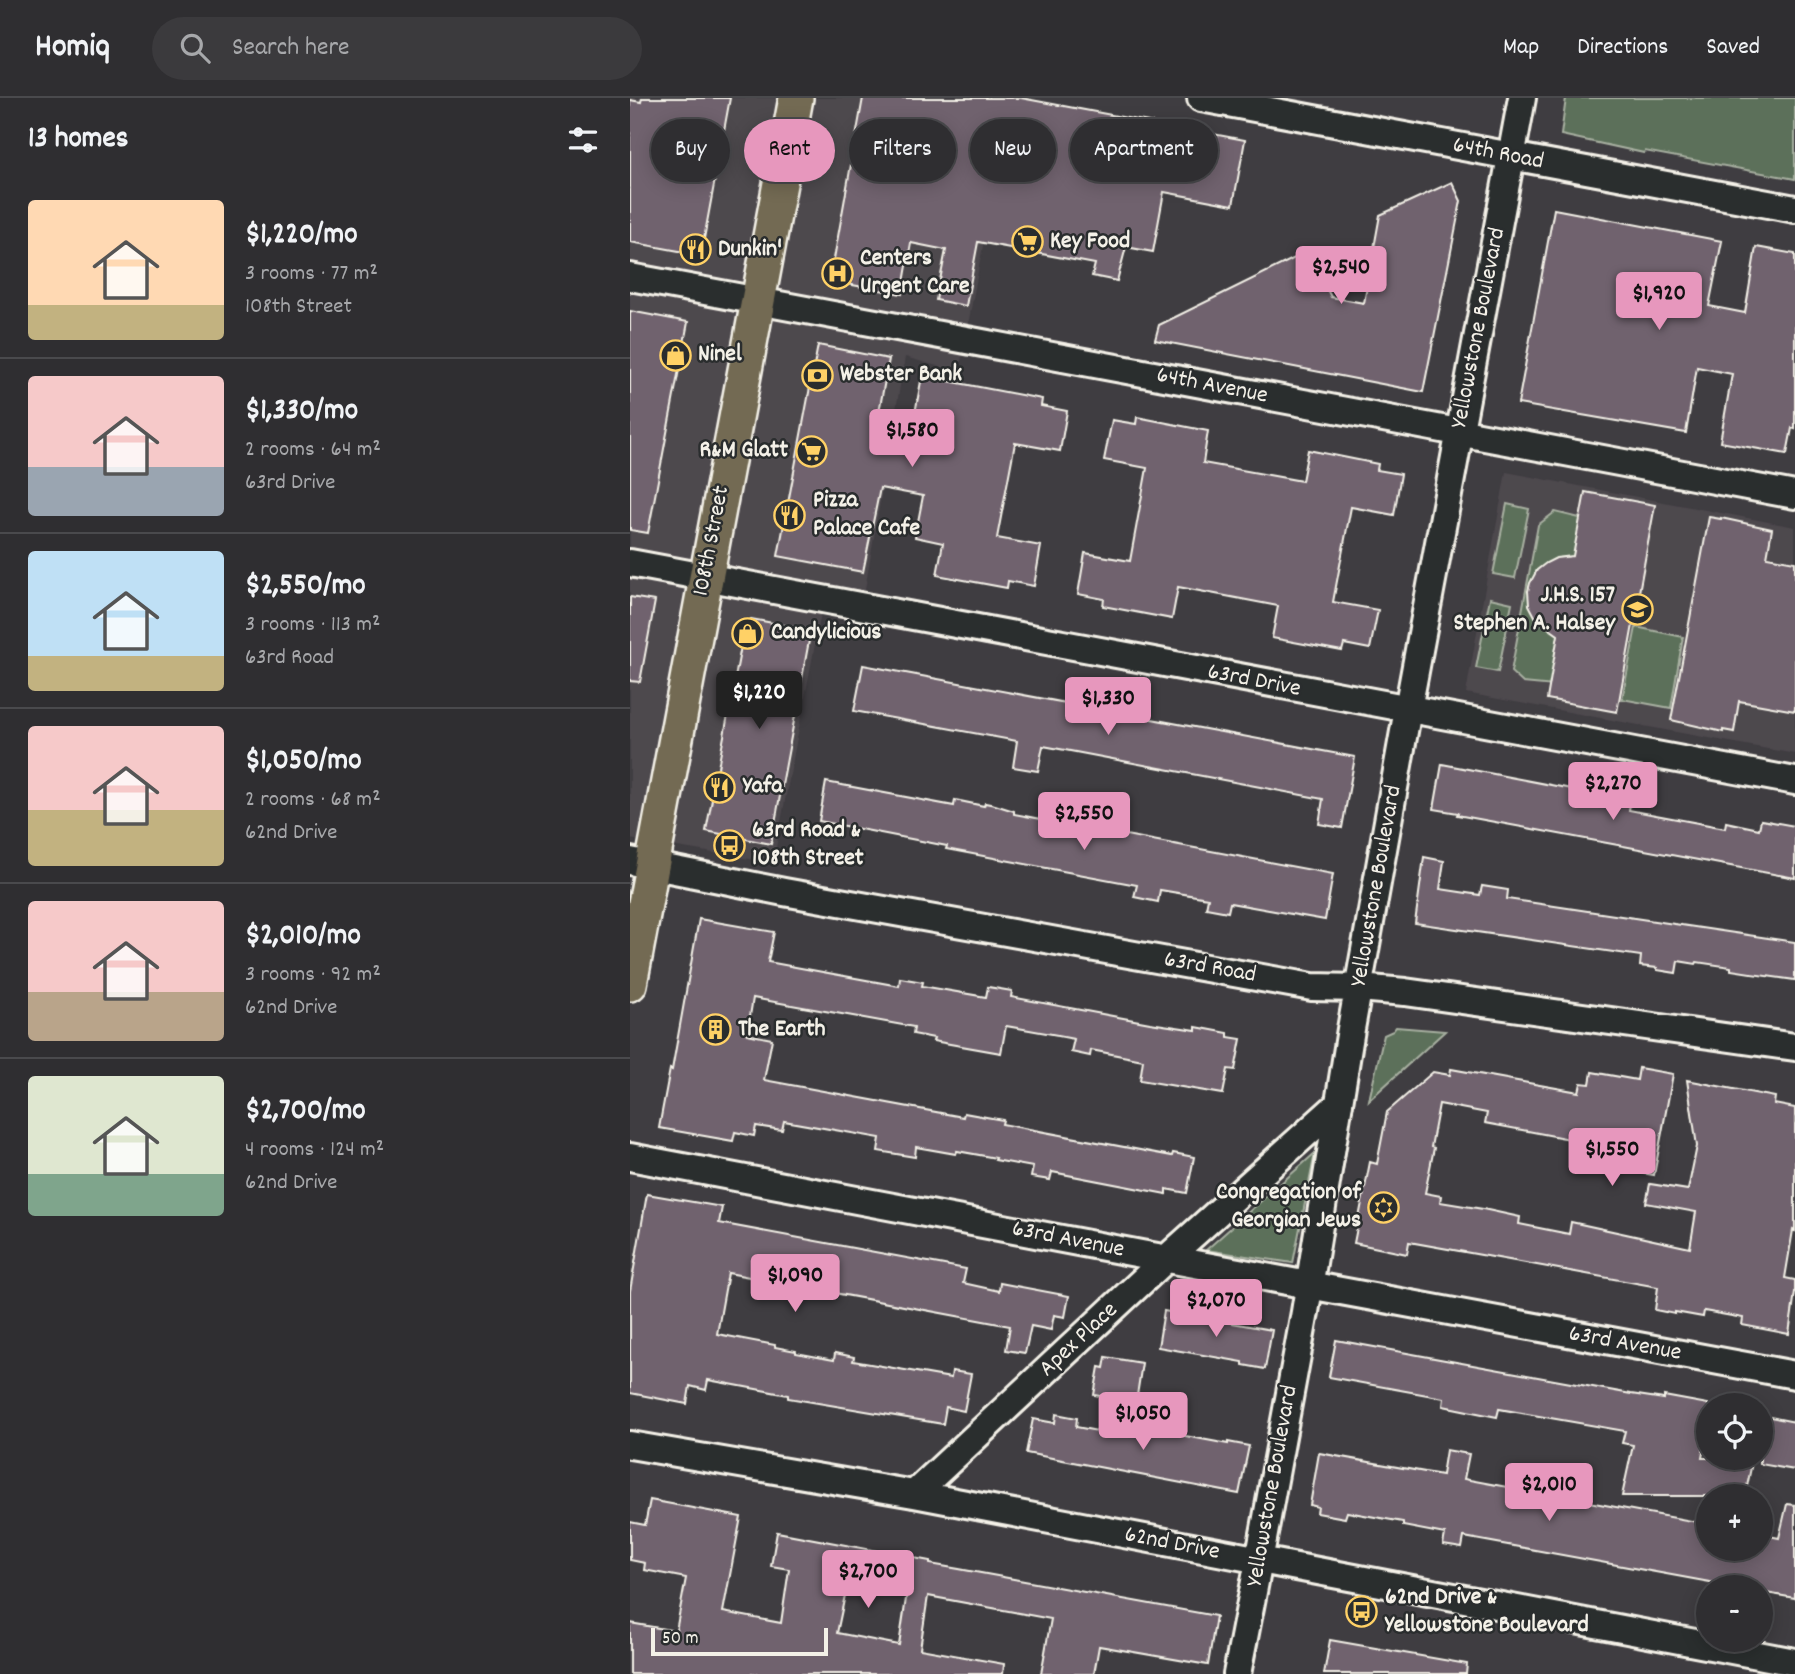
<!DOCTYPE html>
<meta charset="utf-8">
<style>
body{margin:0;font-family:Dekko,sans-serif;background:#3b3a3d;color:#f1f3f6;height:100vh;display:flex;flex-direction:column;font-size:26px;white-space:nowrap}
*{box-sizing:border-box;margin:0}
p{font-size:23px;color:#a7a8ab}
.icon{flex:none;width:38px;height:38px;fill:none;stroke:currentColor;stroke-width:2;stroke-linecap:round;stroke-linejoin:round}
.map{position:relative;flex:1;overflow:hidden}
.sheet{display:flex;flex-direction:column;background:#2f2e31;width:630px}
.sheet>*{flex:none}
.hud{position:absolute;left:21px;top:21px;width:665px;height:63px;display:flex;gap:14px}
.tools{position:absolute;left:1066px;top:1295px;display:grid;gap:14px}
.tools a{display:grid;place-items:center;width:77px;height:77px;border-radius:50%;background:#2f2e31;box-shadow:0 4px 18px #0003,0 0 0 2px #4a4a4d;font-size:35px}
.scale{position:absolute;left:21px;bottom:18px;width:177px;box-sizing:border-box;padding-left:7px;border:4px solid #f4f1e8;border-top:0;font-size:19px;line-height:24px;white-space:nowrap;color:#f4f1e8;-webkit-text-stroke:5px #2a2d2e;paint-order:stroke}
.price{position:absolute;translate:-50% -60px;padding:0 16px;border-radius:7px;background:#e797bd;color:#111;font-size:23px;line-height:46px;filter:drop-shadow(0 2px 4px #0008)}
.price::after{content:'';position:absolute;left:50%;top:42px;width:21px;height:16px;margin-left:-10px;background:inherit;clip-path:polygon(0 0,100% 0,50% 100%)}
.price.active{background:#222;color:#fff}
ul{padding:0;list-style:none}
li{display:flex;align-items:center;gap:21px;height:175px;padding:0 28px}
li+li{border-top:2px solid #4a4a4d}
li span{display:grid;place-items:center;flex:none;width:196px;height:140px;border-radius:7px;color:#555}
li>.icon{margin-inline-start:auto}
span .icon{width:84px;height:84px;fill:#fffc;stroke-width:1}
li b{font-size:30px}
h2{display:flex;justify-content:space-between;align-items:center;height:84px;padding:0 28px;font-size:30px}
.chip{padding:0 24px;border-radius:32px;background:#2f2e31;box-shadow:0 4px 18px #0003,0 0 0 2px #4a4a4d;font-size:24px;line-height:63px}
.chip.active{background:#e797bd;color:#111}
header{display:flex;align-items:center;gap:42px;box-sizing:border-box;height:98px;padding:0 35px;background:#2f2e31;border-bottom:2px solid #4a4a4d}
header strong{font-size:33px}
nav{display:flex;gap:38px;margin-inline-start:auto;font-size:24px}
.search{width:490px;height:63px;background:#3b3a3d;display:flex;align-items:center;gap:18px;box-sizing:border-box;padding:0 24px;border-radius:38px;color:#a7a8ab;font-size:26px}
main{display:flex;flex:1;min-height:0}
.map>svg:first-child{display:block}
.built{fill:#4e484e}
.green{fill:#5c705a;stroke:#a8b0a1;stroke-width:2}
.building{fill:#70626e;stroke:#f4f1e8;stroke-width:2;fill-rule:evenodd}
.lines{fill:none;stroke-linecap:round;stroke-linejoin:round}
.minor-casing{stroke:#f4f1e8;stroke-width:32}
.major-casing{stroke:#f4f1e8;stroke-width:38}
.minor{stroke:#2a2d2e;stroke-width:26}
.major{stroke:#736b52;stroke-width:33}
.labels{text-anchor:middle;dominant-baseline:central;stroke-width:5;stroke-linejoin:round;paint-order:stroke}
.street-label{font-size:24px;fill:#f4f1e8;stroke:#2a2d2e}
.poi-label{font-size:24px;font-weight:bold;fill:#f4f1e8;stroke:#2a2d2e;text-anchor:start}
</style>
<header>
<strong>Homiq</strong>
<div class="search"><svg class="icon" aria-label="search" viewBox="0 0 24 24"><circle cx="10" cy="10" r="6"/><path d="M15 15l6 6"/></svg>Search here</div>
<nav><a>Map</a><a>Directions</a><a>Saved</a></nav>
</header>
<main>
<section class="sheet">
<h2>13 homes<svg class="icon" aria-label="filters" viewBox="0 0 24 24"><path d="M4 7h16M4 17h16"/><circle cx="9" cy="7" r="2"/><circle cx="15" cy="17" r="2"/></svg></h2>
<ul>
<li><span style="background:linear-gradient(#ffd9b3 75%,#c2b280 0)"><svg class="icon" aria-label="home" viewBox="0 0 24 24"><path d="M3 11l9-7 9 7M6 9v11h12V9"/></svg></span><div><b>$1,220/mo</b><p>3 rooms · 77 m²</p><p>108th Street</p></div></li>
<li><span style="background:linear-gradient(#f6c9c9 65%,#9aa5b1 0)"><svg class="icon" aria-label="home" viewBox="0 0 24 24"><path d="M3 11l9-7 9 7M6 9v11h12V9"/></svg></span><div><b>$1,330/mo</b><p>2 rooms · 64 m²</p><p>63rd Drive</p></div></li>
<li><span style="background:linear-gradient(#bfe0f5 75%,#c2b280 0)"><svg class="icon" aria-label="home" viewBox="0 0 24 24"><path d="M3 11l9-7 9 7M6 9v11h12V9"/></svg></span><div><b>$2,550/mo</b><p>3 rooms · 113 m²</p><p>63rd Road</p></div></li>
<li><span style="background:linear-gradient(#f6c9c9 60%,#c2b280 0)"><svg class="icon" aria-label="home" viewBox="0 0 24 24"><path d="M3 11l9-7 9 7M6 9v11h12V9"/></svg></span><div><b>$1,050/mo</b><p>2 rooms · 68 m²</p><p>62nd Drive</p></div></li>
<li><span style="background:linear-gradient(#f6c9c9 65%,#b9a48a 0)"><svg class="icon" aria-label="home" viewBox="0 0 24 24"><path d="M3 11l9-7 9 7M6 9v11h12V9"/></svg></span><div><b>$2,010/mo</b><p>3 rooms · 92 m²</p><p>62nd Drive</p></div></li>
<li><span style="background:linear-gradient(#dfe7d0 70%,#7fa58c 0)"><svg class="icon" aria-label="home" viewBox="0 0 24 24"><path d="M3 11l9-7 9 7M6 9v11h12V9"/></svg></span><div><b>$2,700/mo</b><p>4 rooms · 124 m²</p><p>62nd Drive</p></div></li>
</ul>
</section>
<div class="map">
<svg width="1165" height="1576" viewBox="0 0 1165 1576">
<rect width="100%" height="100%" fill="#3f3d41"/>
<filter id="ink" filterUnits="userSpaceOnUse"><feTurbulence type="fractalNoise" baseFrequency=".0143" numOctaves="2"/><feDisplacementMap in="SourceGraphic" scale="14" xChannelSelector="R" yChannelSelector="G"/><feConvolveMatrix kernelMatrix="1 2 1 2 8 2 1 2 1" color-interpolation-filters="sRGB"/></filter>
<g filter="url(#ink)">
<!-- built -->
<path class="built" d="M 0,0 L 381,0 L 329,274 L 275,259 L 234,497 L 196,489 L 143,765 L 0,741 Z
M 876,374 L 1165,429 L 1165,656 L 836,595 Z"/>
<!-- green -->
<path class="green" d="M 936,0 L 1165,0 L 1165,81 L 1015,53 L 1014,55 L 931,37 Z
M 877,406 L 899,411 L 885,480 L 863,476 Z
M 925,414 L 962,423 L 924,588 L 893,585 L 881,574 L 908,427 Z
M 860,500 L 882,505 L 868,574 L 846,570 Z
M 1006,529 L 1053,539 L 1041,610 L 992,601 Z
M 766,929 L 815,933 L 739,1002 L 754,937 L 763,933 Z
M 685,1055 L 663,1165 L 576,1152 Z"/>
<!-- building -->
<path class="building" d="M 12,0 L 100,0 L 71,157 L 0,144 L 0,2 L 11,4 Z
M 233,0 L 391,0 L 615,42 L 603,107 L 534,94 L 523,154 L 496,149 L 487,183 L 462,178 L 465,166 L 348,144 L 336,208 L 306,202 L 316,152 L 281,145 L 272,196 L 200,183 Z
M 822,84 L 831,103 L 793,294 L 525,242 L 529,227 L 677,154 L 701,199 L 734,205 L 750,117 Z
M 924,111 L 1092,143 L 1079,208 L 1115,215 L 1126,149 L 1165,156 L 1165,331 L 1162,330 L 1157,356 L 1090,344 L 1102,276 L 1067,269 L 1056,335 L 888,306 Z
M 0,213 L 58,224 L 18,435 L 0,432 Z
M 188,247 L 259,261 L 245,335 L 280,342 L 292,278 L 412,301 L 411,308 L 437,313 L 430,353 L 385,345 L 367,440 L 411,448 L 404,488 L 378,483 L 377,490 L 307,477 L 313,445 L 285,439 L 293,398 L 250,390 L 233,474 L 148,458 Z
M 507,319 L 578,333 L 573,365 L 672,383 L 678,352 L 748,366 L 747,372 L 771,376 L 764,417 L 721,409 L 703,504 L 748,512 L 740,551 L 714,546 L 712,553 L 642,540 L 648,508 L 575,494 L 548,489 L 542,521 L 473,508 L 474,501 L 448,496 L 455,455 L 500,463 L 517,370 L 474,362 L 482,322 L 506,326 Z
M 955,394 L 1025,407 L 987,614 L 917,601 L 928,537 L 907,522 L 899,507 L 898,493 L 900,485 L 907,472 L 916,465 L 926,460 L 943,458 Z
M 1079,419 L 1091,421 L 1091,420 L 1142,431 L 1137,459 L 1165,464 L 1165,613 L 1109,603 L 1104,634 L 1093,632 L 1093,634 L 1041,622 Z
M 0,499 L 25,503 L 10,584 L 0,583 Z
M 121,521 L 181,532 L 141,746 L 76,733 L 115,527 Z
M 233,567 L 725,659 L 712,730 L 689,726 L 693,701 L 435,652 L 413,648 L 408,673 L 383,669 L 387,643 L 224,613 Z
M 812,666 L 983,699 L 982,702 L 1000,706 L 999,712 L 1095,730 L 1096,724 L 1129,731 L 1131,722 L 1165,728 L 1165,780 L 827,717 L 828,715 L 804,711 Z
M 196,684 L 324,708 L 325,702 L 354,708 L 355,705 L 365,707 L 384,713 L 384,716 L 703,776 L 695,822 L 600,805 L 598,814 L 576,810 L 578,800 L 530,792 L 528,804 L 504,799 L 507,787 L 316,751 L 317,748 L 189,723 Z
M 794,759 L 814,763 L 810,791 L 850,797 L 852,788 L 878,792 L 877,801 L 1165,844 L 1165,882 L 1121,876 L 1121,875 L 1101,872 L 1101,869 L 1067,864 L 1066,866 L 1048,863 L 1046,875 L 1027,872 L 1027,870 L 1010,868 L 1011,858 L 785,825 Z
M 69,821 L 144,834 L 138,864 L 269,888 L 270,880 L 293,884 L 292,888 L 356,899 L 358,889 L 382,893 L 381,899 L 520,925 L 566,932 L 566,929 L 598,935 L 598,939 L 611,941 L 605,972 L 598,971 L 593,996 L 510,982 L 513,962 L 461,952 L 460,958 L 441,954 L 444,941 L 428,938 L 428,937 L 376,928 L 371,955 L 303,943 L 304,940 L 283,936 L 284,929 L 123,900 L 117,936 L 142,941 L 134,982 L 333,1019 L 334,1015 L 373,1022 L 372,1026 L 542,1058 L 543,1055 L 564,1059 L 557,1095 L 536,1091 L 536,1096 L 422,1074 L 420,1082 L 401,1079 L 403,1069 L 365,1062 L 366,1060 L 327,1053 L 326,1056 L 286,1049 L 285,1059 L 248,1053 L 250,1040 L 154,1023 L 152,1032 L 126,1028 L 124,1038 L 105,1034 L 103,1043 L 29,1030 L 40,971 L 42,972 Z
M 1009,970 L 1043,976 L 1024,1077 L 943,1063 L 946,1051 L 939,1050 L 940,1041 L 855,1025 L 857,1015 L 809,1006 L 801,1049 L 804,1050 L 795,1095 L 811,1098 L 810,1104 L 853,1111 L 890,1119 L 889,1126 L 939,1136 L 941,1124 L 1060,1150 L 1066,1114 L 1016,1105 L 1020,1086 L 1058,1092 L 1067,1048 L 1057,982 L 1145,999 L 1144,1006 L 1165,1010 L 1165,1133 L 1163,1132 L 1155,1180 L 1165,1182 L 1165,1194 L 1159,1236 L 1112,1227 L 1113,1220 L 1074,1213 L 1073,1219 L 1045,1214 L 1045,1216 L 1025,1212 L 1028,1189 L 779,1144 L 777,1156 L 724,1145 L 740,1064 L 747,1066 L 757,1014 L 803,974 L 820,977 L 821,971 L 949,994 L 951,985 L 960,986 L 962,974 L 1007,982 Z
M 17,1096 L 92,1109 L 89,1125 L 336,1171 L 333,1185 L 369,1193 L 370,1185 L 439,1198 L 435,1219 L 424,1217 L 421,1232 L 401,1228 L 395,1255 L 376,1252 L 380,1228 L 98,1175 L 87,1236 L 145,1247 L 145,1249 L 166,1253 L 166,1255 L 204,1262 L 205,1255 L 224,1259 L 223,1263 L 321,1280 L 322,1273 L 341,1276 L 334,1313 L 316,1309 L 313,1326 L 158,1300 L 158,1297 L 78,1282 L 76,1292 L 60,1288 L 57,1306 L 0,1295 L 0,1193 Z
M 534,1213 L 642,1232 L 635,1271 L 613,1267 L 613,1264 L 528,1249 Z
M 706,1242 L 1001,1296 L 1034,1301 L 1034,1298 L 1078,1306 L 1078,1328 L 1072,1360 L 1123,1360 L 1115,1398 L 992,1398 L 1003,1347 L 992,1345 L 995,1333 L 869,1311 L 867,1319 L 813,1308 L 814,1300 L 699,1279 Z
M 476,1259 L 512,1265 L 506,1304 L 464,1297 L 469,1269 L 474,1270 Z
M 426,1316 L 447,1320 L 446,1329 L 489,1337 L 492,1320 L 535,1329 L 534,1334 L 598,1346 L 598,1344 L 619,1348 L 609,1396 L 396,1355 L 403,1321 L 425,1325 Z
M 1130,1317 L 1165,1324 L 1165,1372 L 1130,1366 Z
M 816,1352 L 839,1356 L 834,1381 L 1078,1426 L 1078,1451 L 1130,1451 L 1130,1436 L 1149,1440 L 1157,1406 L 1165,1407 L 1165,1500 L 1130,1494 L 1130,1489 L 1107,1489 L 834,1439 L 832,1450 L 813,1447 L 815,1436 L 773,1428 L 773,1424 L 717,1414 L 715,1420 L 687,1415 L 688,1409 L 680,1407 L 689,1355 L 812,1377 Z
M 20,1402 L 111,1419 L 93,1514 L 151,1525 L 159,1471 L 141,1468 L 147,1434 L 300,1463 L 300,1466 L 329,1471 L 586,1518 L 578,1567 L 469,1548 L 464,1576 L 411,1576 L 421,1521 L 298,1498 L 290,1551 L 374,1566 L 373,1576 L 0,1576 L 0,1525 L 46,1533 L 56,1480 L 14,1472 L 15,1465 L 0,1462 L 0,1424 L 15,1427 ZM 218,1483 L 277,1494 L 269,1547 L 207,1535 Z
M 700,1542 L 837,1566 L 836,1576 L 694,1576 Z"/>
<g class="lines">
<defs>
<path id="minor" d="M 571,0 L 1165,111
M 0,179 L 1165,397
M 0,465 L 1165,683
M 0,763 L 154,794 L 682,889 L 729,890 L 775,894 L 1165,949
M 0,1059 L 511,1156 L 1165,1277
M 0,1347 L 284,1396 L 1165,1564
M 284,1396 L 537,1160 L 709,1006
M 607,1576 L 629,1463 L 675,1214 L 721,931 L 778,611 L 892,0"/>
<path id="major" d="M 0,886 L 166,0"/>
</defs>
<!-- minor casing -->
<use href="#minor" class="minor-casing"/>
<!-- major casing -->
<use href="#major" class="major-casing"/>
<!-- minor -->
<use href="#minor" class="minor"/>
<!-- major -->
<use href="#major" class="major"/>
</g>
</g>
<!-- icons -->
<defs>
<symbol id="supermarket-ring" viewBox="-11 -11 22 22"><circle r="9.5" fill="#2a2d2e" stroke="#ffd166" stroke-width="1.5"/><path d="M-6-5.5h2.5l.6 2H6L4.5 2H-2.5L-4.4-4H-6ZM-1.5 3.2a1.3 1.3 0 1 0 .1 0ZM3 3.2a1.3 1.3 0 1 0 .1 0Z" fill="#ffd166"/></symbol>
<symbol id="restaurant-ring" viewBox="-11 -11 22 22"><circle r="9.5" fill="#2a2d2e" stroke="#ffd166" stroke-width="1.5"/><path d="M-5-6h1v4h1v-4h1v4h1v-4h1v5L-1.5 .5V6h-2V.5L-5-1ZM5-6V6H3V1.5H1.5Q1.5-4 5-6Z" fill="#ffd166"/></symbol>
<symbol id="hospital-ring" viewBox="-11 -11 22 22"><circle r="9.5" fill="#2a2d2e" stroke="#ffd166" stroke-width="1.5"/><path d="M-5-5h3v3.5h4V-5h3V5h-3V1.5h-4V5h-3Z" fill="#ffd166"/></symbol>
<symbol id="shop-ring" viewBox="-11 -11 22 22"><circle r="9.5" fill="#2a2d2e" stroke="#ffd166" stroke-width="1.5"/><path d="M-5-2.5h2.3a2.7 3.5 0 0 1 5.4 0H5L5.5 6h-11ZM-1.5-2.5h3a1.5 2.3 0 0 0-3 0Z" fill="#ffd166"/></symbol>
<symbol id="bank-ring" viewBox="-11 -11 22 22"><circle r="9.5" fill="#2a2d2e" stroke="#ffd166" stroke-width="1.5"/><path d="M-6-4H6V4H-6ZM0-2.3a2.3 2.3 0 1 0 0 4.6a2.3 2.3 0 1 0 0-4.6Z" fill="#ffd166"/></symbol>
<symbol id="school-ring" viewBox="-11 -11 22 22"><circle r="9.5" fill="#2a2d2e" stroke="#ffd166" stroke-width="1.5"/><path d="M0-5L7-2L0 1L-7-2ZM-4 1L0 2.5L4 1V4Q0 6-4 4Z" fill="#ffd166"/></symbol>
<symbol id="bus-ring" viewBox="-11 -11 22 22"><circle r="9.5" fill="#2a2d2e" stroke="#ffd166" stroke-width="1.5"/><path d="M-5-6H5V4H4V6H2V4H-2V6H-4V4H-5ZM-3.5-4V0h7V-4ZM-3.5 1.2v1.5H-2V1.2ZM2 1.2v1.5H3.5V1.2Z" fill="#ffd166"/></symbol>
<symbol id="building-ring" viewBox="-11 -11 22 22"><circle r="9.5" fill="#2a2d2e" stroke="#ffd166" stroke-width="1.5"/><path d="M-4-6H4V6H1V3H-1V6H-4ZM-2.5-4.3h1.7v1.8h-1.7ZM.8-4.3h1.7v1.8H.8ZM-2.5-1h1.7V.8h-1.7ZM.8-1h1.7V.8H.8Z" fill="#ffd166"/></symbol>
<symbol id="synagogue-ring" viewBox="-11 -11 22 22"><circle r="9.5" fill="#2a2d2e" stroke="#ffd166" stroke-width="1.5"/><path d="M0-6.5L5.6 3.2H-5.6ZM0 6.5L5.6-3.2H-5.6Z" fill="#ffd166"/></symbol>
</defs>
<g fill-rule="evenodd">
<use href="#supermarket-ring" x="380" y="126" width="35" height="35"/>
<use href="#restaurant-ring" x="48" y="134" width="35" height="35"/>
<use href="#hospital-ring" x="190" y="158" width="35" height="35"/>
<use href="#shop-ring" x="28" y="240" width="35" height="35"/>
<use href="#bank-ring" x="170" y="260" width="35" height="35"/>
<use href="#supermarket-ring" x="164" y="336" width="35" height="35"/>
<use href="#restaurant-ring" x="142" y="400" width="35" height="35"/>
<use href="#school-ring" x="990" y="494" width="35" height="35"/>
<use href="#shop-ring" x="100" y="518" width="35" height="35"/>
<use href="#restaurant-ring" x="72" y="672" width="35" height="35"/>
<use href="#bus-ring" x="82" y="730" width="35" height="35"/>
<use href="#building-ring" x="68" y="914" width="35" height="35"/>
<use href="#synagogue-ring" x="736" y="1092" width="35" height="35"/>
<use href="#bus-ring" x="714" y="1496" width="35" height="35"/>
</g>
<g class="labels">
<!-- street labels -->
<g class="street-label">
<text transform="translate(868 56) rotate(11)">64th Road</text>
<text transform="translate(849 230) rotate(-79)">Yellowstone Boulevard</text>
<text transform="translate(582 288) rotate(11)">64th Avenue</text>
<text transform="translate(82 443) rotate(-79)">108th Street</text>
<text transform="translate(624 583) rotate(11)">63rd Drive</text>
<text transform="translate(747 788) rotate(-80)">Yellowstone Boulevard</text>
<text transform="translate(580 870) rotate(10)">63rd Road</text>
<text transform="translate(438 1142) rotate(11)">63rd Avenue</text>
<text transform="translate(449 1242) rotate(-43)">Apex Place</text>
<text transform="translate(995 1246) rotate(10)">63rd Avenue</text>
<text transform="translate(643 1388) rotate(-80)">Yellowstone Boulevard</text>
<text transform="translate(542 1446) rotate(11)">62nd Drive</text>
</g>
<!-- poi labels -->
<g class="poi-label">
<text x="420" y="144">Key Food</text>
<text x="88" y="152">Dunkin'</text>
<text x="230" y="161">Centers<tspan x="230" dy="28">Urgent Care</tspan></text>
<text x="68" y="257">Ninel</text>
<text x="210" y="277">Webster Bank</text>
<text x="158" y="353" text-anchor="end">R&amp;M Glatt</text>
<text x="183" y="403">Pizza<tspan x="183" dy="28">Palace Cafe</tspan></text>
<text x="985" y="498" text-anchor="end">J.H.S. 157<tspan x="985" dy="28">Stephen A. Halsey</tspan></text>
<text x="141" y="535">Candylicious</text>
<text x="113" y="689">Yafa</text>
<text x="122" y="733">63rd Road &amp;<tspan x="122" dy="28">108th Street</tspan></text>
<text x="108" y="932">The Earth</text>
<text x="731" y="1095" text-anchor="end">Congregation of<tspan x="731" dy="28">Georgian Jews</tspan></text>
<text x="755" y="1500">62nd Drive &amp;<tspan x="755" dy="28">Yellowstone Boulevard</tspan></text>
</g>
</g>
</svg>
<div class="tools">
<a><svg class="icon" aria-label="locate" viewBox="0 0 24 24"><circle cx="12" cy="12" r="6"/><path d="M12 2v4M12 18v4M2 12h4M18 12h4"/></svg></a>
<a>+</a>
<a>−</a>
</div>
<div class="scale">50 m</div>
<b class="price" style="left:711px;top:208px">$2,540</b>
<b class="price" style="left:1029px;top:234px">$1,920</b>
<b class="price" style="left:282px;top:371px">$1,580</b>
<b class="price active" style="left:129px;top:633px">$1,220</b>
<b class="price" style="left:478px;top:639px">$1,330</b>
<b class="price" style="left:983px;top:724px">$2,270</b>
<b class="price" style="left:454px;top:754px">$2,550</b>
<b class="price" style="left:982px;top:1090px">$1,550</b>
<b class="price" style="left:165px;top:1216px">$1,090</b>
<b class="price" style="left:586px;top:1241px">$2,070</b>
<b class="price" style="left:513px;top:1354px">$1,050</b>
<b class="price" style="left:919px;top:1425px">$2,010</b>
<b class="price" style="left:238px;top:1512px">$2,700</b>
<div class="hud">
<a class="chip">Buy</a>
<a class="chip active">Rent</a>
<a class="chip">Filters</a>
<a class="chip">New</a>
<a class="chip">Apartment</a>
</div>
</div>
</main>
